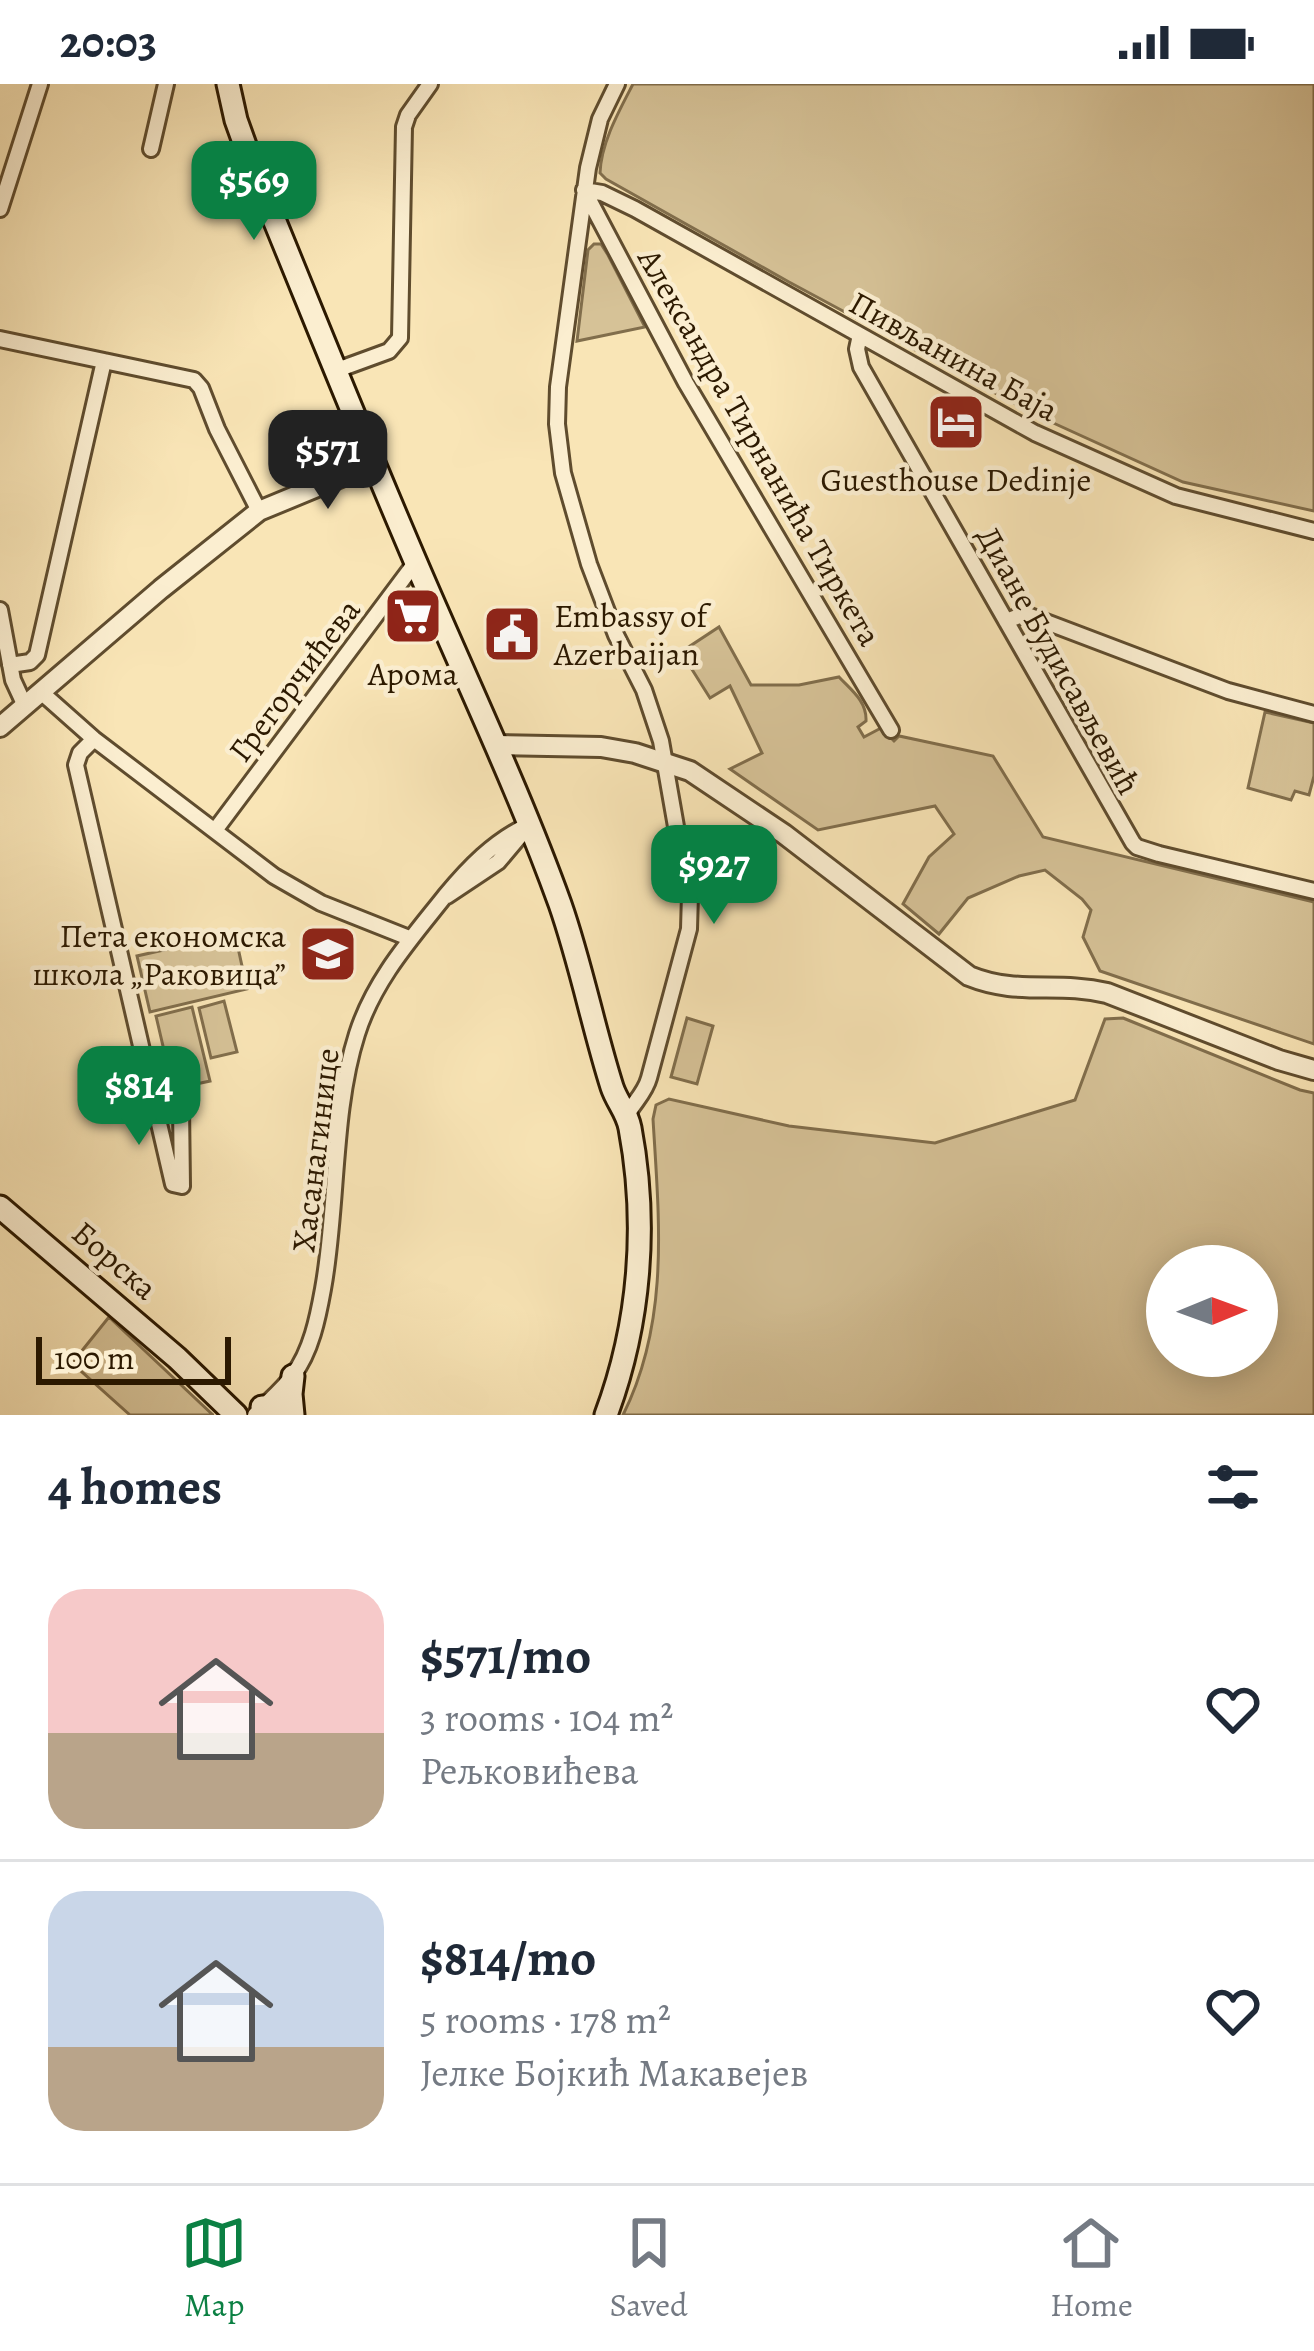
<!DOCTYPE html>
<meta charset="utf-8">
<style>
body{margin:0;font-family:Alegreya,serif;background:#f6f6f7;color:#1f2937;height:100vh;display:flex;flex-direction:column;font-size:45px;white-space:nowrap}
*{box-sizing:border-box;margin:0}
p{font-size:39px;color:#747a83}
.icon{flex:none;width:66px;height:66px;fill:none;stroke:currentColor;stroke-width:2;stroke-linecap:round;stroke-linejoin:round}
.map{position:relative;height:1331px;overflow:hidden}
.sheet{display:flex;flex-direction:column;background:#fff;flex:1}
.sheet>*{flex:none}
.needle{width:78px;rotate:89deg}
.controls{position:absolute;left:1146px;top:1161px;display:grid;gap:24px}
.controls a{display:grid;place-items:center;width:132px;height:132px;border-radius:50%;background:#fff;box-shadow:0 6px 30px #0003;font-size:60px}
.scale{position:absolute;left:36px;bottom:30px;width:195px;box-sizing:border-box;padding-left:12px;border:6px solid #2c1900;border-top:0;font-size:33px;line-height:42px;white-space:nowrap;color:#2c1900;-webkit-text-stroke:9px #fbeed0;paint-order:stroke}
.price{position:absolute;translate:-50% -102px;padding:0 27px;border-radius:24px;background:#0b8043;color:#fff;font-size:39px;line-height:78px;filter:drop-shadow(0 3px 6px #0008)}
.price::after{content:'';position:absolute;left:50%;top:72px;width:36px;height:27px;margin-left:-18px;background:inherit;clip-path:polygon(0 0,100% 0,50% 100%)}
.price.current{background:#222;color:#fff}
ul{padding:0;list-style:none}
li{display:flex;align-items:center;gap:36px;height:300px;padding:0 48px}
li+li{border-top:3px solid #e0e1e3}
li span{display:grid;place-items:center;flex:none;width:336px;height:240px;border-radius:36px;color:#555}
li>.icon{margin-inline-start:auto}
span .icon{width:144px;height:144px;fill:#fffc;stroke-width:1}
li b{font-size:51px}
h2{display:flex;justify-content:space-between;align-items:center;height:144px;padding:0 48px;font-size:51px}
.status{display:flex;justify-content:space-between;align-items:center;height:84px;padding:0 60px;background:#fff;direction:ltr}
.status svg{height:33px;fill:currentColor}
.tab-bar{display:flex;justify-content:space-around;align-items:center;height:168px;border-top:3px solid #e0e1e3;background:#fff;font-size:33px;color:#747a83}
.tab-bar a{display:grid;justify-items:center;gap:6px}
.tab-bar .current{color:#0b8043}
.map>svg:first-child{display:block}
.green{fill:#d6c297;stroke:#816e4c;stroke-width:3;fill-rule:evenodd}
.lines{fill:none;stroke-linecap:round;stroke-linejoin:round}
.minor-casing{stroke:#5f4c2e;stroke-width:20}
.tertiary-casing{stroke:#5f4c2e;stroke-width:24}
.secondary-casing{stroke:#2c1900;stroke-width:27}
.minor{stroke:#fbeed0;stroke-width:14}
.tertiary{stroke:#fbeed0;stroke-width:18}
.secondary{stroke:#fbeed0;stroke-width:21}
.labels{text-anchor:middle;dominant-baseline:central;stroke-width:9;stroke-linejoin:round;paint-order:stroke}
.street-label{font-size:33px;fill:#2c1900;stroke:#fbeed0}
.poi-label{font-size:33px;fill:#2c1900;stroke:#fbeed0}
</style>
<div class="status"><b>20:03</b><svg viewBox="0 0 49 12"><path d="M0 12V9h3v3zM5 12V6h3v6zM10 12V3h3v9zM15 12V0h3v12zM26 1h20v11H26zM47 4h2v5h-2z"/></svg></div>
<div class="map">
<svg width="1314" height="1331" viewBox="0 0 1314 1331">
<rect width="100%" height="100%" fill="#f9e5b6"/>
<filter id="stains"><feTurbulence type="fractalNoise" baseFrequency=".00167" numOctaves="4"/><feColorMatrix values="0 0 0 0 .2 0 0 0 0 .09 0 0 0 0 .02 0 0 0 .5 -.17"/></filter>
<radialGradient id="worn" r=".72"><stop offset=".6" stop-color="#630" stop-opacity="0"/><stop offset="1" stop-color="#630" stop-opacity=".3"/></radialGradient>
<!-- green -->
<path class="green" d="M 633,0 L 1314,0 L 1314,427 L 1183,398 L 1038,332 L 789,198 L 606,95 L 600,89 C 601,59 619,27 633,0 Z
M 594,160 L 601,160 L 608,171 L 645,243 L 577,257 L 588,166 Z
M 719,543 L 751,601 L 799,601 L 839,593 C 851,606 867,617 866,637 L 858,643 L 864,653 L 881,644 L 894,657 L 899,652 L 993,672 L 1043,753 L 1314,818 L 1314,960 L 1100,887 L 1083,853 L 1091,826 L 1082,815 L 1045,786 L 1019,792 L 968,814 L 939,850 L 903,820 L 929,773 L 954,750 L 935,722 L 818,746 L 730,685 L 762,669 L 730,602 L 710,614 L 681,568 Z
M 1265,628 L 1314,639 L 1314,692 L 1309,711 L 1295,707 L 1291,716 L 1248,704 Z
M 235,850 L 247,905 L 150,928 L 137,872 Z
M 224,917 L 237,968 L 211,974 L 199,924 Z
M 192,923 L 210,997 L 173,1005 L 156,932 Z
M 687,934 L 713,942 L 697,1000 L 671,993 Z
M 1123,934 L 1300,1006 L 1314,1009 L 1314,1331 L 623,1331 C 670,1237 659,1136 653,1035 L 656,1021 L 669,1015 L 789,1042 L 935,1059 L 1075,1016 L 1105,935 ZM 1167,1182 L 1257,1182 L 1257,1272 L 1167,1272 Z
M 109,1233 L 213,1331 L 214,1331 L 130,1331 L 72,1279 Z"/>
<g class="lines">
<defs>
<path id="minor" d="M 617,0 L 600,35 L 588,84 L 558,303 L 557,340 L 563,389 L 589,480 L 616,551 L 644,606 L 661,657 L 678,754 L 690,810 L 689,845 L 649,994 C 645,1009 634,1018 627,1031
M 151,65 L 166,0
M 584,106 L 602,109 L 635,125 L 1035,349 L 1176,412 L 1314,447
M 584,106 L 686,299 L 891,646
M 0,125 L 40,0
M 860,251 L 857,265 L 861,283 L 1133,759 L 1137,763 L 1159,770 L 1314,807
M 0,255 L 194,296 L 201,304 L 217,345 L 259,427
M 337,286 L 389,267 L 400,254 L 404,43 L 408,31 L 430,0
M 0,526 L 13,596 L 25,622
M 1006,537 L 1025,530 L 1228,607 L 1314,630
M 10,581 L 30,578 L 37,571 L 104,277
M 41,608 L 94,655 L 274,792 L 321,819 L 409,854
M 94,655 L 80,669 L 76,681 L 173,1100 L 182,1102
M 216,745 L 415,479
M 447,812 L 498,778 L 525,746
M 182,1102 L 181,1023 L 186,1015
M 255,1331 C 267,1318 283,1306 293,1291 C 311,1268 318,1233 323,1205 C 338,1123 332,1028 357,950 C 374,896 411,855 445,812 C 469,783 493,758 528,741"/>
<path id="tertiary" d="M 0,643 L 161,505 L 259,427 L 375,379
M 495,661 L 601,663 L 635,669 L 690,687 L 784,750 L 969,892 C 1018,912 1057,897 1107,909 L 1279,976 L 1314,986"/>
<path id="secondary" d="M 228,0 L 236,36 L 255,89 C 316,237 375,387 440,534 C 481,628 525,723 560,820 C 581,880 593,943 612,1003 C 617,1018 627,1028 630,1044 C 648,1140 640,1240 606,1331
M 0,1123 L 177,1274 L 236,1331
M 293,1292 L 291,1310 L 293,1331
M 262,1323 L 279,1323 L 293,1331"/>
</defs>
<!-- minor casing -->
<use href="#minor" class="minor-casing"/>
<!-- tertiary casing -->
<use href="#tertiary" class="tertiary-casing"/>
<!-- secondary casing -->
<use href="#secondary" class="secondary-casing"/>
<!-- minor -->
<use href="#minor" class="minor"/>
<!-- tertiary -->
<use href="#tertiary" class="tertiary"/>
<!-- secondary -->
<use href="#secondary" class="secondary"/>
</g>
<!-- icons -->
<defs>
<symbol id="hotel-square" viewBox="-11 -11 22 22"><rect x="-9" y="-9" width="18" height="18" rx="4" fill="#8f2418" stroke="#fbeed0"/><path d="M-6-4.5h1.5V1H6V5H4.5V3h-9V5H-6ZM-4 0a1.8 1.8 0 1 1 3.6 0ZM.5 0V-2.5h3Q6-2.5 6 0Z" fill="#fff"/></symbol>
<symbol id="supermarket-square" viewBox="-11 -11 22 22"><rect x="-9" y="-9" width="18" height="18" rx="4" fill="#8f2418" stroke="#fbeed0"/><path d="M-6-5.5h2.5l.6 2H6L4.5 2H-2.5L-4.4-4H-6ZM-1.5 3.2a1.3 1.3 0 1 0 .1 0ZM3 3.2a1.3 1.3 0 1 0 .1 0Z" fill="#fff"/></symbol>
<symbol id="civic-square" viewBox="-11 -11 22 22"><rect x="-9" y="-9" width="18" height="18" rx="4" fill="#8f2418" stroke="#fbeed0"/><path d="M-.6-6.5H3V-4.5H.6V-3L4-1V1h2V6H-6V1h2V-1L-.6-3ZM-1.2 2.5V6h2.4V2.5Z" fill="#fff"/></symbol>
<symbol id="school-square" viewBox="-11 -11 22 22"><rect x="-9" y="-9" width="18" height="18" rx="4" fill="#8f2418" stroke="#fbeed0"/><path d="M0-5L7-2L0 1L-7-2ZM-4 1L0 2.5L4 1V4Q0 6-4 4Z" fill="#fff"/></symbol>
</defs>
<g fill-rule="evenodd">
<use href="#hotel-square" x="923" y="305" width="66" height="66"/>
<use href="#supermarket-square" x="380" y="499" width="66" height="66"/>
<use href="#civic-square" x="479" y="517" width="66" height="66"/>
<use href="#school-square" x="295" y="837" width="66" height="66"/>
</g>
<g class="labels">
<!-- street labels -->
<g class="street-label">
<text transform="translate(954 272) rotate(29)">Пивљанина Баја</text>
<text transform="translate(760 363) rotate(60)">Александра Тирнанића Тиркета</text>
<text transform="translate(1059 576) rotate(61)">Диане Будисављевић</text>
<text transform="translate(294 596) rotate(-53)">Грегорчићева</text>
<text transform="translate(315 1066) rotate(-83)">Хасанагинице</text>
<text transform="translate(115 1176) rotate(41)">Борска</text>
</g>
<!-- poi labels -->
<g class="poi-label">
<text x="956" y="395">Guesthouse Dedinje</text>
<text x="554" y="531" text-anchor="start">Embassy of<tspan x="554" dy="38">Azerbaijan</tspan></text>
<text x="413" y="589">Арома</text>
<text x="286" y="851" text-anchor="end">Пета економска<tspan x="286" dy="38">школа „Раковица”</tspan></text>
</g>
</g>
<rect width="100%" height="100%" filter="url(#stains)"/>
<rect width="100%" height="100%" fill="url(#worn)"/>
</svg>
<div class="controls">
<a><svg class="needle" viewBox="-14 -14 28 28"><path d="M0-13l5 13h-10z" fill="#e53935"/><path d="M0 13l5-13h-10z" fill="#747a83"/></svg></a>
</div>
<div class="scale">100 m</div>
<b class="price" style="left:254px;top:159px">$569</b>
<b class="price current" style="left:328px;top:428px">$571</b>
<b class="price" style="left:714px;top:843px">$927</b>
<b class="price" style="left:139px;top:1064px">$814</b>
</div>
<section class="sheet">
<h2>4 homes<svg class="icon" aria-label="filters" viewBox="0 0 24 24"><path d="M4 7h16M4 17h16"/><circle cx="9" cy="7" r="2"/><circle cx="15" cy="17" r="2"/></svg></h2>
<ul>
<li><span style="background:linear-gradient(#f6c9c9 60%,#b9a48a 0)"><svg class="icon" aria-label="home" viewBox="0 0 24 24"><path d="M3 11l9-7 9 7M6 9v11h12V9"/></svg></span><div><b>$571/mo</b><p>3 rooms · 104 m²</p><p>Рељковићева</p></div><svg class="icon" aria-label="heart" viewBox="0 0 24 24"><path d="M12 20l-8-8c-3-5 5-10 8-4 3-6 11-1 8 4z"/></svg></li>
<li><span style="background:linear-gradient(#c9d6e8 65%,#b9a48a 0)"><svg class="icon" aria-label="home" viewBox="0 0 24 24"><path d="M3 11l9-7 9 7M6 9v11h12V9"/></svg></span><div><b>$814/mo</b><p>5 rooms · 178 m²</p><p>Јелке Бојкић Макавејев</p></div><svg class="icon" aria-label="heart" viewBox="0 0 24 24"><path d="M12 20l-8-8c-3-5 5-10 8-4 3-6 11-1 8 4z"/></svg></li>
</ul>
</section>
<nav class="tab-bar">
<a class="current"><svg class="icon" aria-label="map" viewBox="0 0 24 24"><path d="M3 6l6-2 6 2 6-2v14l-6 2-6-2-6 2zM9 4v14M15 6v14"/></svg>Map</a>
<a><svg class="icon" aria-label="saved" viewBox="0 0 24 24"><path d="M7 4h10v16l-5-4-5 4z"/></svg>Saved</a>
<a><svg class="icon" aria-label="home" viewBox="0 0 24 24"><path d="M3 11l9-7 9 7M6 9v11h12V9"/></svg>Home</a>
</nav>
